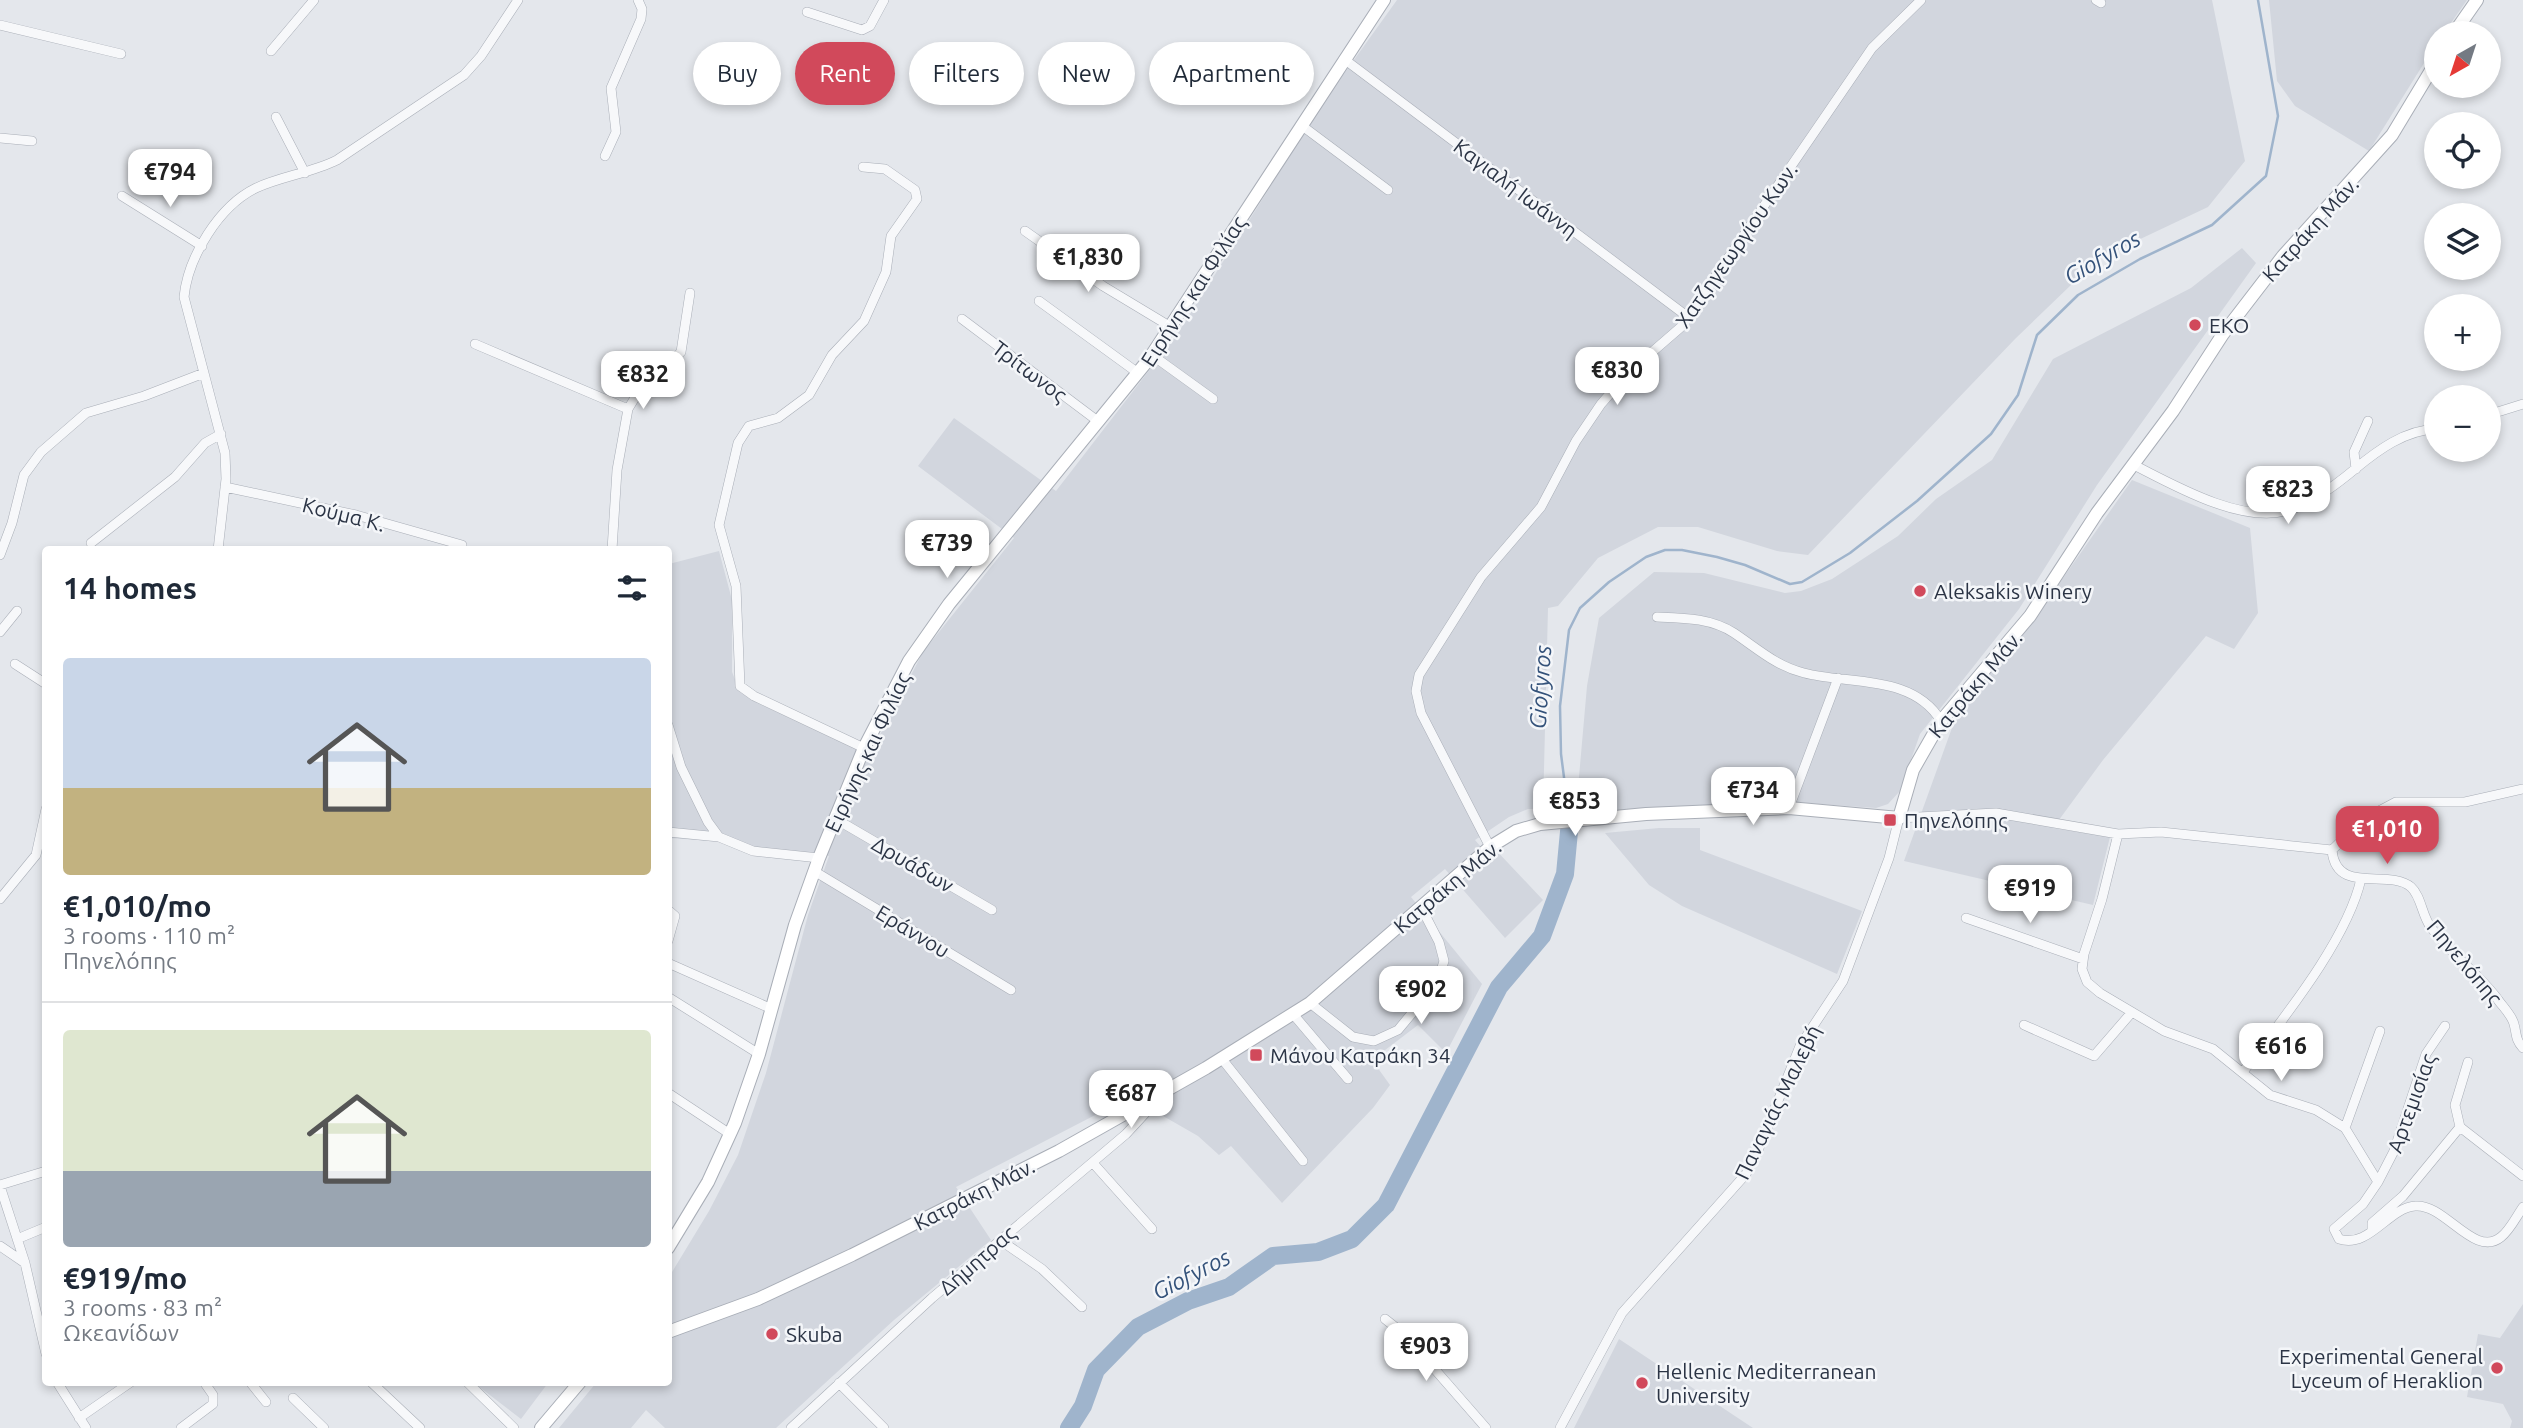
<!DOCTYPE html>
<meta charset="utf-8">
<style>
body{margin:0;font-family:Ubuntu,sans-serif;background:#f6f6f7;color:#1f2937;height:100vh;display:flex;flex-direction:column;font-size:26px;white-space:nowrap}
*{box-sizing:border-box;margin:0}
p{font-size:23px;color:#747a83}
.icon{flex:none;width:38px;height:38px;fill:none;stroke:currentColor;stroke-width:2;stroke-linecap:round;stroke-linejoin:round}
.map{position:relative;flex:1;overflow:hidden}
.drawer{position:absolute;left:42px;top:546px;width:630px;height:840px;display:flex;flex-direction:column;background:#fff;border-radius:7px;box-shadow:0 4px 10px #0003}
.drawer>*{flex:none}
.banner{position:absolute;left:693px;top:42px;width:665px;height:63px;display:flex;gap:14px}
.needle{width:46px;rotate:219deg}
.fabs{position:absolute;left:2424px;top:21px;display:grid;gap:14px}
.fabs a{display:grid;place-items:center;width:77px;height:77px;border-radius:50%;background:#fff;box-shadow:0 4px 10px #0003;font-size:35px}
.price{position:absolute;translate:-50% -60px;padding:0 16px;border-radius:14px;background:#fff;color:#222;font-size:23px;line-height:46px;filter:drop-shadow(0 2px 4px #0008)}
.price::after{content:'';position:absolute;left:50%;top:42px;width:21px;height:16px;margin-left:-10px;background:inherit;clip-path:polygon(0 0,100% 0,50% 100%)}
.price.current{background:#d1495b;color:#fff}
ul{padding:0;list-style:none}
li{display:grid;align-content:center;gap:14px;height:371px;padding:0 21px}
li+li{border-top:2px solid #e0e1e3}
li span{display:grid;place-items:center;height:217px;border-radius:7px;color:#555}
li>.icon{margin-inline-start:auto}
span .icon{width:126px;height:126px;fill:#fffc;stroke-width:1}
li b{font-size:30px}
h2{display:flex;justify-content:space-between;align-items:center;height:84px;padding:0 21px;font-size:30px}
.pill{padding:0 24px;border-radius:32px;background:#fff;box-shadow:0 4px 10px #0003;font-size:24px;line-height:63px}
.pill.current{background:#d1495b;color:#fff}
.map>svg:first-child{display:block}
.built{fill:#d2d6de}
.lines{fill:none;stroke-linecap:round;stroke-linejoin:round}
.stream{stroke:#9fb4cc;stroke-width:2.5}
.river{stroke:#9fb4cc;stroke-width:18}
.street-casing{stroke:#a9aeb7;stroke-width:10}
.secondary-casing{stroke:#a9aeb7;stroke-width:14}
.street{stroke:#f7f8fa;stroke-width:9}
.secondary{stroke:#fff;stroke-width:12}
.poi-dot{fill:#d1495b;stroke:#f4f6f9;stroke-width:2.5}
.labels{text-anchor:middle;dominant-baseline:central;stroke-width:5;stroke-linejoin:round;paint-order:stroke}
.street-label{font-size:21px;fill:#2b3445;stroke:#f4f6f9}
.poi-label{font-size:21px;fill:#2b3445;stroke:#f4f6f9;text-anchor:start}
.water-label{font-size:23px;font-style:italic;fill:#34527a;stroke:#f4f6f9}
</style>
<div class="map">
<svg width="2523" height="1428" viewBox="0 0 2523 1428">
<rect width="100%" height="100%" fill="#e4e7ec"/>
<!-- built -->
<path class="built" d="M 1397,0 L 2212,0 L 2245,161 L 2208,207 L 2098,259 L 2016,338 L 1808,555 L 1777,551 L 1698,527 L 1658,527 L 1598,558 L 1558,606 L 1548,608 L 1543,809 L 1528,809 L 1509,817 L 1475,840 L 1486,853 L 1493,847 L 1543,900 L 1505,938 L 1445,869 L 1411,897 L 1482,984 L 1446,1053 L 1418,1025 L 1372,1060 L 1390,1085 L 1373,1108 L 1282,1203 L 1231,1146 L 1219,1155 L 1198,1136 L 1130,1097 L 956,1187 L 991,1240 L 894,1320 L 776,1428 L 665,1428 L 646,1410 L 631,1428 L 559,1428 L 596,1383 L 668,1382 L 669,1277 L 709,1211 L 738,1155 L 766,1073 L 808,915 L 829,856 L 752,847 L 709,834 L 713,841 L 669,838 L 669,564 L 719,551 L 732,600 L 732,672 L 740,692 L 757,703 L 870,754 L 923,652 L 1014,538 L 918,466 L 954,418 L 1056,491 L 1178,333 L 1323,103 Z
M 2269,0 L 2467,0 L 2444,33 L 2436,33 L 2436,44 L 2369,151 L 2295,106 L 2277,81 Z
M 2242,248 L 2256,263 L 2097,485 L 2019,609 L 1920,734 L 1900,791 L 1888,804 L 1876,808 L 1805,803 L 1576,811 L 1587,686 L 1599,618 L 1654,572 L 1704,573 L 1785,593 L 1801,591 L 1832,579 L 1898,536 L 1936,499 L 1992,460 L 2053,359 L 2191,288 Z
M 2132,480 L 2250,528 L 2258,613 L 2234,649 L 2206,636 L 2103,760 L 2053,828 L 2110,837 L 2093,905 L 1904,861 L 1957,714 L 2037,615 Z
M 1659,828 L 1700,828 L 1700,850 L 1862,911 L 1837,974 L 1682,906 L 1649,885 L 1605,833 Z
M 2523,1304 L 2523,1428 L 2510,1428 L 2512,1421 L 2503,1404 L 2467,1397 L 2478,1334 L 2500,1338 Z
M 1619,1339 L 1753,1428 L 1574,1428 Z
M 474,1383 L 548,1383 L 521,1419 Z"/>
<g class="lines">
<!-- stream -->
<path class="stream" d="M 1569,816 L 1561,754 L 1560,706 L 1569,630 L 1580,608 L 1609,582 L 1646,557 L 1665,550 L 1682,550 L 1717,557 L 1745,565 L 1790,584 L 1802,582 L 1850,553 L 1917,501 L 1991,434 L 2018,395 L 2037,335 L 2078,295 L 2140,259 L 2212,225 L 2266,176 L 2278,116 L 2258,0"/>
<!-- river -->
<path class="river" d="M 1069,1428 L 1083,1406 L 1096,1370 L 1138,1327 L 1188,1301 L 1229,1287 L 1273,1256 L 1318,1252 L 1352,1239 L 1386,1205 L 1499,987 L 1542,936 L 1565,874 L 1570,821"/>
<defs>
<path id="street" d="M 2096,0 L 2101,3
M 807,12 L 862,30 L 870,26 L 884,0
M 0,25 L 121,54
M 271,51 L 314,0
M 1344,59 L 1688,317
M 276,117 L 305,173
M 1301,125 L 1388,190
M 0,138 L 32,141
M 605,156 L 616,132 L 611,88 L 641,19 L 642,9 L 638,0
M 863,167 L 885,169 L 915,190 L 917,199 L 891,236 L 886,272 L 864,321 L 832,355 L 809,395 L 778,418 L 749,426 L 738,443 L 719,525 L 736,586 L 740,686 L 754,696 L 864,748
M 122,196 L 202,246
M 1025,231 L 1103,286 L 1171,327
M 1039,301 L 1138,373
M 962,319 L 1099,422
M 475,344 L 628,409
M 1152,355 L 1213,399
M 2488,415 L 2523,404
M 2134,465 C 2175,486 2240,523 2286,511 C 2309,505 2337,484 2355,469 C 2378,450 2405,430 2436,429
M 2356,469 L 2354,452 L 2368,421
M 225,487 L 356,515 L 462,545
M 91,543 L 175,477 L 205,443 L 221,434
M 218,550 L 226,479 L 225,453 L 184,297 C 188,257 219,206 256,188 C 282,176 311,173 337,160 L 464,75 L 481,56 L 518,0
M 612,550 L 617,470 L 628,409 L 636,396 L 681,352 L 690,293
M 0,555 L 12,523 L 24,475 L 41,452 L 86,413 L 144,396 L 204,373
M 1657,617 C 1684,618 1711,618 1734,633 C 1758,649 1776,666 1804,673 C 1850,685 1913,674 1941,721
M 0,632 L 17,611
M 15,664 L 46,684
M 668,725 L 681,767 L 708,822 L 719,837 L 753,851 L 819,858
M 2523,789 L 2465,802 L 2396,802 L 2364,819 L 2332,850 C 2336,896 2389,868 2411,887 C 2421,896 2422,915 2430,926 C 2448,952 2477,972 2496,997 C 2501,1005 2512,1015 2514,1024 C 2517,1035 2515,1039 2523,1048
M 1789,808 L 1838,678
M 834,818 L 992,910
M 668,832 L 719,837
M 2118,834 L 2102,899 L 2084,954 L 2082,969 L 2087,982 L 2100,993 L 2164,1031 L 2213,1049 L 2270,1095 L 2316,1110 L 2345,1128 L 2378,1182 L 2363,1204 L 2334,1229 L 2339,1239 C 2369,1249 2388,1208 2415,1206 C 2445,1203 2474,1259 2501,1237 C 2510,1230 2516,1217 2523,1207
M 1490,847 L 1421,713 L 1416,691 L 1419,675 L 1481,577 L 1541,507 L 1576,441 L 1601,404 L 1629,372 L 1681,327 L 1872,48 L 1921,0
M 814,871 L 1011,990
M 0,899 L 36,855 L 46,809
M 668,910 L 675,916 L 668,941
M 1966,918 L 2083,959
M 668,963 L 772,1009
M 668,997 L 759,1054
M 1310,1003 L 1353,1037 L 1374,1041 L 1398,1030 L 1437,983 L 1444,961 L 1439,942 L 1421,907
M 1293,1014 L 1348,1079
M 2024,1025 L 2094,1056 L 2132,1012
M 1222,1059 L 1303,1161
M 2243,1072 C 2281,1021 2347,941 2361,879
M 668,1093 L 730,1134
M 2460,1127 L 2455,1105 L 2468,1062
M 2345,1128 L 2380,1031
M 1093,1163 L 1152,1229
M 2378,1182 L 2394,1151 L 2426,1054 L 2445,1026
M 0,1185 L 46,1171
M 0,1186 L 25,1263 L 46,1354
M 2372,1231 L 2372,1223 L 2403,1196 L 2460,1127 L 2523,1176
M 17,1239 L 46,1227
M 1000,1240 L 1042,1269 L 1082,1307
M 0,1246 L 25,1263
M 1385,1319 L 1404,1334 L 1486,1428
M 57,1382 L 86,1428
M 250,1382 L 266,1402
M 371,1382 L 420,1428
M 467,1382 L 514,1428
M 839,1383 L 884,1428
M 293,1398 L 324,1428
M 79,1418 L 131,1382
M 181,1428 L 213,1404 L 213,1395 L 204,1382
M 791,1428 L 932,1298 L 1126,1134 L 1162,1095
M 1560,1428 L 1622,1313 L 1746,1174 L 1759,1148 L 1800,1046 L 1843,981 L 1889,858 L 1899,818 L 1996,813 L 2118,834 L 2161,832 L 2332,850"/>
<path id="secondary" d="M 2454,33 L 2477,0
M 668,1248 L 708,1182 L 735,1123 L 759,1054 L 795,925 L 819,858 L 864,748 L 909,661 L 949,604 L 1149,359 L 1384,0
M 668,1332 L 758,1299 L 852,1255 L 1059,1151 L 1206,1068 L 1310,1003 L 1490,847 L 1516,831 L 1540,824 L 1646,814 L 1789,808 L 1899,818 L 1913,770 L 1941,721 L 2030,616 L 2097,513 L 2173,411 L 2223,334 L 2283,256 L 2392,135 L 2436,62
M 541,1428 L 580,1382"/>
</defs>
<!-- street casing -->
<use href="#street" class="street-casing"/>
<!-- secondary casing -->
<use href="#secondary" class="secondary-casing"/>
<!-- street -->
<use href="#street" class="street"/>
<!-- secondary -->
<use href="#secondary" class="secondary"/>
</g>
<!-- markers -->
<g class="poi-dot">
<circle cx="2195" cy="325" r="7"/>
<circle cx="1920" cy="591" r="7"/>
<rect x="1883" y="813" width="14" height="14" rx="3.5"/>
<rect x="1249" y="1048" width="14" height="14" rx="3.5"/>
<circle cx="772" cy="1334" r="7"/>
<circle cx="2497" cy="1368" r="7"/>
<circle cx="1642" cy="1383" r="7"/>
</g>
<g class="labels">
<!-- street labels -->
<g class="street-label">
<text transform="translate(1516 188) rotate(37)">Καγιαλή Ιωάννη</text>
<text transform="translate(2310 229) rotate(-48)">Κατράκη Μάν.</text>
<text transform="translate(1736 245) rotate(-55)">Χατζηγεωργίου Κων.</text>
<text transform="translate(1193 291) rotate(-57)">Ειρήνης και Φιλίας</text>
<text transform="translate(1030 371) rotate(37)">Τρίτωνος</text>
<text transform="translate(344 514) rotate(14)">Κούμα Κ.</text>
<text transform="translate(1975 684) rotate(-50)">Κατράκη Μάν.</text>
<text transform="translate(867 752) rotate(-65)">Ειρήνης και Φιλίας</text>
<text transform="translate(913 864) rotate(30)">Δρυάδων</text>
<text transform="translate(1447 886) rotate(-40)">Κατράκη Μάν.</text>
<text transform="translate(913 931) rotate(31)">Εράννου</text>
<text transform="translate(2465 962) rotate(50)">Πηνελόπης</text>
<text transform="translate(1777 1102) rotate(-64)">Παναγιάς Μαλεβή</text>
<text transform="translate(2411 1103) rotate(-70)">Αρτεμισίας</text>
<text transform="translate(974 1194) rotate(-27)">Κατράκη Μάν.</text>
<text transform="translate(977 1260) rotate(-41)">Δήμητρας</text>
</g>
<!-- poi labels -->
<g class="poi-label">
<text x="2209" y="325">EKO</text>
<text x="1934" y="591">Aleksakis Winery</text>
<text x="1904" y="820">Πηνελόπης</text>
<text x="1270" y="1055">Μάνου Κατράκη 34</text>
<text x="786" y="1334">Skuba</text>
<text x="2483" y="1356" text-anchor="end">Experimental General<tspan x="2483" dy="24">Lyceum of Heraklion</tspan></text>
<text x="1656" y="1371">Hellenic Mediterranean<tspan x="1656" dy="24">University</tspan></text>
</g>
<!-- water labels -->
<g class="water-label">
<text transform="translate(2102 257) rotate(-30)">Giofyros</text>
<text transform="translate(1540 687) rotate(-86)">Giofyros</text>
<text transform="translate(1191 1274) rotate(-27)">Giofyros</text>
</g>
</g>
</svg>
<div class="fabs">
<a><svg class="needle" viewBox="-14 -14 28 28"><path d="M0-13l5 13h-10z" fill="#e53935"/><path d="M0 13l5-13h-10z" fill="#747a83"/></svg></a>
<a><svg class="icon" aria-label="locate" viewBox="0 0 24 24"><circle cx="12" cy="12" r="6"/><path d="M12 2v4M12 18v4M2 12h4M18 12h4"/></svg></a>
<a><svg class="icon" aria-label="layers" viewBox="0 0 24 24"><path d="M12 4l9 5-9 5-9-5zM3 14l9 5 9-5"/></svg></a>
<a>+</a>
<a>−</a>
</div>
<b class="price" style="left:170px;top:209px">€794</b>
<b class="price" style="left:1088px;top:294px">€1,830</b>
<b class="price" style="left:1617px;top:407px">€830</b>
<b class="price" style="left:643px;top:411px">€832</b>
<b class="price" style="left:2288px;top:526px">€823</b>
<b class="price" style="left:947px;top:580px">€739</b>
<b class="price" style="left:1753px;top:827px">€734</b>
<b class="price" style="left:1575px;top:838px">€853</b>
<b class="price current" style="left:2387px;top:866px">€1,010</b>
<b class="price" style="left:2030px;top:925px">€919</b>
<b class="price" style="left:1421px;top:1026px">€902</b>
<b class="price" style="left:2281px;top:1083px">€616</b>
<b class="price" style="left:1131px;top:1130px">€687</b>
<b class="price" style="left:1426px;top:1383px">€903</b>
<div class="banner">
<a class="pill">Buy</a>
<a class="pill current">Rent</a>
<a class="pill">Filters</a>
<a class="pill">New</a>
<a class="pill">Apartment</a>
</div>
<section class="drawer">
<h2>14 homes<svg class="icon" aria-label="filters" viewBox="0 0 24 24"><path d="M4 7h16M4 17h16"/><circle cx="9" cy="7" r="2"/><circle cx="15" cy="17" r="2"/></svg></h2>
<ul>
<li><span style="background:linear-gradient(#c9d6e8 60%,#c2b280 0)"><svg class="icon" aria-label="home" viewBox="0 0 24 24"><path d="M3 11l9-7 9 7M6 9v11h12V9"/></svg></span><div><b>€1,010/mo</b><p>3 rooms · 110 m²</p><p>Πηνελόπης</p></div></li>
<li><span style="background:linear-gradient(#dfe7d0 65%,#9aa5b1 0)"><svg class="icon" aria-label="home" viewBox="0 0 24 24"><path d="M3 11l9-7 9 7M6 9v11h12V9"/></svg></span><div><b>€919/mo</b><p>3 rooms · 83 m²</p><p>Ωκεανίδων</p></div></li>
</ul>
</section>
</div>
